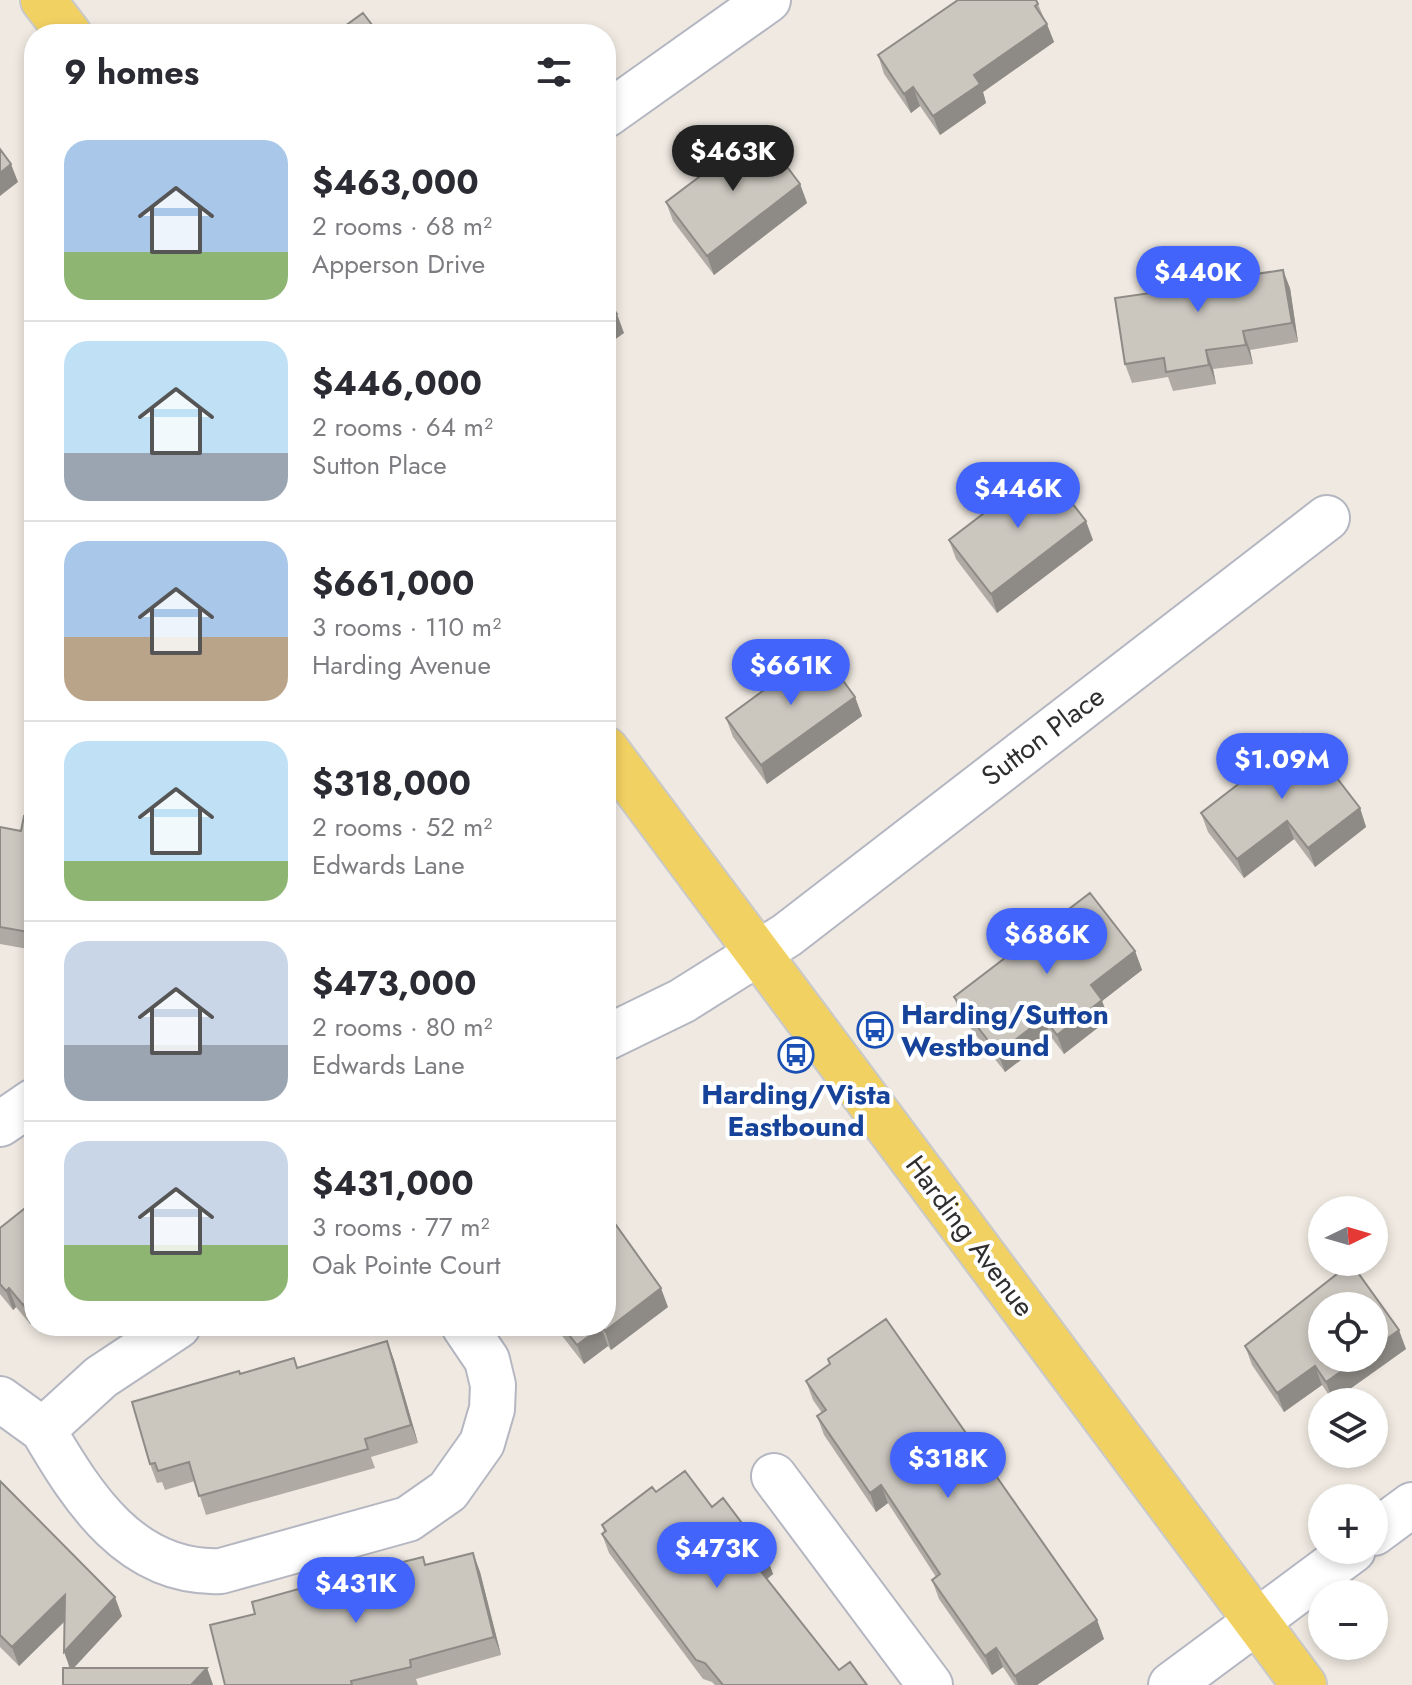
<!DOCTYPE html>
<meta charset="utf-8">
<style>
body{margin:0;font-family:Jost,sans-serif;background:#f2f2f3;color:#2b2b33;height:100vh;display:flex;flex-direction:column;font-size:30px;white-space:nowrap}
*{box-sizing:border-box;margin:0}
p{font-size:26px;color:#7c7c81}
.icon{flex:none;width:44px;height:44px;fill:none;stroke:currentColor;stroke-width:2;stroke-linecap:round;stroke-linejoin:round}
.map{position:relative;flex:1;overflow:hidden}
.details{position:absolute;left:24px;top:24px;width:592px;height:1312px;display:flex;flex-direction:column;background:#fff;border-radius:32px;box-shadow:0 4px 12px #0003}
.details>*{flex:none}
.needle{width:52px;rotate:85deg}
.fabs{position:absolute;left:1308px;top:1196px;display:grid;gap:16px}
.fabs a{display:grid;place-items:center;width:80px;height:80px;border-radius:50%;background:#fff;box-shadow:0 4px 12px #0003;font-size:40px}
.price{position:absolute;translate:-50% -68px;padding:0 18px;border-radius:28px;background:#4264fb;color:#fff;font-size:26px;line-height:52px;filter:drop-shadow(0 2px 4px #0008)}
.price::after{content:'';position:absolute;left:50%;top:48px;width:24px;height:18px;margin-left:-12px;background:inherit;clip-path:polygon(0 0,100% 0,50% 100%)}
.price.current{background:#222;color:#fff}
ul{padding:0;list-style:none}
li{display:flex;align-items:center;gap:24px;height:200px;padding:0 40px}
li+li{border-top:2px solid #e1e1e2}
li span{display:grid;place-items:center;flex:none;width:224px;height:160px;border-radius:24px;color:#555}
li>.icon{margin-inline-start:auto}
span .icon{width:96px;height:96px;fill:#fffc;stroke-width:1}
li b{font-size:34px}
h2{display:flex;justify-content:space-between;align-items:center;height:96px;padding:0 40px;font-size:34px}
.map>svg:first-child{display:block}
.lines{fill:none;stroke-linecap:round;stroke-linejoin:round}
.minor-casing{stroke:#b4b7c1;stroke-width:48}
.major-casing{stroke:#c9c9c9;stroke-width:48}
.minor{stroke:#fff;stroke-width:44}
.major{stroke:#f2d163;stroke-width:44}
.wall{fill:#afaba4}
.shaded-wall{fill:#8e8b86}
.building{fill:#cbc7bf;stroke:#8e8b86;stroke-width:2}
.labels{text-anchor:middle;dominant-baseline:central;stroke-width:8;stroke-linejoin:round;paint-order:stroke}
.street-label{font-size:28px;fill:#2e2e2e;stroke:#fff}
.transit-label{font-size:28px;font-weight:bold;fill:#164399;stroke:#fff;text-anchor:start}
</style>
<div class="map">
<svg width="1412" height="1685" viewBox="0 0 1412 1685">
<rect width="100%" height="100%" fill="#efe9e1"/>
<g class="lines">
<defs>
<path id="minor" d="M 606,115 L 768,0
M 606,1038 L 682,1001 L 787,935 L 1327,518
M 0,1124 L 34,1101
M 178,1326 L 101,1377 L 43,1430 C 83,1498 131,1575 221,1571 L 408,1519 L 448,1491 L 482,1443 L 492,1409 L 493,1385 L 487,1360 L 464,1326
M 0,1399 L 43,1430
M 774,1476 L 930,1685
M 1374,1533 L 1412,1505
M 1171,1685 L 1353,1550"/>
<path id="major" d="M 43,0 L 69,34
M 606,749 L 1304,1685"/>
</defs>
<!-- minor casing -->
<use href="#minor" class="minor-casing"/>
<!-- major casing -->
<use href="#major" class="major-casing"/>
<!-- minor -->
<use href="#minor" class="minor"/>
<!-- major -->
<use href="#major" class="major"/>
</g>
<!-- wall -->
<path class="wall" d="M 1038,4 L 1054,42 L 983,92 L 986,103 L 940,135 L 920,106 L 911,113 L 884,74 L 878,55 Z
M 800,184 L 807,203 L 714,275 L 673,221 L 666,202 Z
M 1213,281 L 1290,288 L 1298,342 L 1250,350 L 1253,364 L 1213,369 L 1216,384 L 1173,391 L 1168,377 L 1132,383 L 1125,364 Z
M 949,540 L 1093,540 L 997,613 L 956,559 Z
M 855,697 L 862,716 L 767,784 L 733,737 L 726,718 Z
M 1360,808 L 1366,827 L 1315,867 L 1294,839 L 1244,878 L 1208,832 L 1201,813 Z
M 34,818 L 34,950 L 0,944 L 0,827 L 21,831 Z
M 1135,951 L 1142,970 L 1102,1001 L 1109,1019 L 1064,1054 L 1051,1037 L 1005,1072 L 961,1016 L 954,997 Z
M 34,1201 L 34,1320 L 30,1324 L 16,1307 L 13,1310 L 0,1294 L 0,1228 Z
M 668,1307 L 611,1350 L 608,1346 L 584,1364 L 556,1328 L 547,1335 L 540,1326 L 606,1326 Z
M 387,1341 L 394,1360 L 418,1443 L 371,1457 L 375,1468 L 206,1515 L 195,1481 L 165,1490 L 162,1482 L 157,1483 L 150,1464 L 241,1374 L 298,1368 Z
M 1245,1346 L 1406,1349 L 1333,1401 L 1322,1385 L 1284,1412 L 1252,1365 Z
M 828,1359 L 1097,1620 L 1104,1639 L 1037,1685 L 1015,1685 L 1003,1667 L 992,1675 L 939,1599 L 932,1580 L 936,1577 L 888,1503 L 876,1512 L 824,1435 L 817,1416 L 822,1413 L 813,1400 L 806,1381 L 830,1364 Z
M 0,1481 L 122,1616 L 73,1668 L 207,1668 L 213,1685 L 63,1685 L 69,1668 L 64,1622 L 19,1666 L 0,1647 Z
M 656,1492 L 712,1507 L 766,1555 L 773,1574 L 767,1579 L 839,1670 L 867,1685 L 715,1685 L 712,1682 L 703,1679 L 609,1553 L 602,1534 L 604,1532 L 602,1525 Z
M 473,1553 L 480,1572 L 501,1655 L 416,1679 L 418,1685 L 225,1685 L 255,1614 L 426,1564 Z"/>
<!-- shaded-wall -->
<path class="shaded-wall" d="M 1047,24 L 1054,42 L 983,92 L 986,103 L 940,135 L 933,116 L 974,75 Z
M 913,87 L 920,106 L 911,113 L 904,94 Z
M 11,164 L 18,182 L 0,196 L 0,173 Z
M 800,184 L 807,203 L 714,275 L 707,256 Z
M 1206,260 L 1212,279 L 1216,300 L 1209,281 Z
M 1283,270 L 1290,288 L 1298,342 L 1292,323 Z
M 617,314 L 624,333 L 606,346 L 606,322 Z
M 1243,331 L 1250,350 L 1253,364 L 1246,345 Z
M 1206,350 L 1213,369 L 1216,384 L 1209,365 Z
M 1086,521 L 1093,540 L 997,613 L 991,594 Z
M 855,697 L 862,716 L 767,784 L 761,765 Z
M 1360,808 L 1366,827 L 1315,867 L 1308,848 Z
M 1287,821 L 1294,839 L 1244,878 L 1237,859 Z
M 1135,951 L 1142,970 L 1102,1001 L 1109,1019 L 1064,1054 L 1057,1035 L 1091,985 Z
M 1044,1018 L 1051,1037 L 1005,1072 L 998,1053 Z
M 9,1288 L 16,1307 L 13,1310 L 6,1291 Z
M 661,1288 L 668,1307 L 611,1350 L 605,1331 Z
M 34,1296 L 34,1320 L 30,1324 L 23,1305 Z
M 543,1326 L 555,1326 L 556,1328 L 547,1335 Z
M 601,1327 L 608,1346 L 584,1364 L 577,1345 Z
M 1399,1330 L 1406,1349 L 1333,1401 L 1326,1382 L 1360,1358 L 1374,1358 L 1374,1348 Z
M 387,1341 L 394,1360 L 418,1443 L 411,1425 Z
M 1315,1366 L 1322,1385 L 1284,1412 L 1277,1393 Z
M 881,1485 L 888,1503 L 876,1512 L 870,1493 Z
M 473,1553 L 480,1572 L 501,1655 L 494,1637 Z
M 766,1555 L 773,1574 L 762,1583 L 755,1564 Z
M 65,1595 L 72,1614 L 19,1666 L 12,1647 Z
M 115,1597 L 122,1616 L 71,1671 L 64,1652 Z
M 1097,1620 L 1104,1639 L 1037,1685 L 1018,1685 L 1015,1676 Z
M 996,1648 L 1003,1667 L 992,1675 L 985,1656 Z
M 207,1668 L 213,1685 L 191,1685 Z"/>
<!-- building -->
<path class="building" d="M 958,0 L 1036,0 L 1038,4 L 1035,6 L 1047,24 L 974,75 L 980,84 L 933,116 L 913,87 L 904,94 L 878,55 Z
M 363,13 L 379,34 L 334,34 Z
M 760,131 L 800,184 L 707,256 L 666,202 Z
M 0,149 L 11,164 L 0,173 Z
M 1206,260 L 1209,281 L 1283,270 L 1292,323 L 1243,331 L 1246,345 L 1206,350 L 1209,365 L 1166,372 L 1164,358 L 1125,364 L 1115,298 L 1151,293 L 1147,269 Z
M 606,298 L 617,314 L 606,322 Z
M 1044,467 L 1086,521 L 991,594 L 949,540 Z
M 820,649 L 855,697 L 761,765 L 726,718 Z
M 1303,734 L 1360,808 L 1308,848 L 1287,821 L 1237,859 L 1201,813 Z
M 24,816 L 34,818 L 34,933 L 0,927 L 0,827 L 21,831 Z
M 1090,893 L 1135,951 L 1091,985 L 1102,1000 L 1057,1035 L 1044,1018 L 998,1053 L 954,997 Z
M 34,1201 L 34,1296 L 23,1305 L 9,1288 L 6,1291 L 0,1284 L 0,1228 Z
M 606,1211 L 661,1288 L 605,1331 L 601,1327 L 577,1345 L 562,1326 L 606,1326 Z
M 1351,1263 L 1399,1330 L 1374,1348 L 1374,1306 L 1322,1306 L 1322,1358 L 1360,1358 L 1326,1382 L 1315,1366 L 1277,1393 L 1245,1346 Z
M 886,1319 L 1097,1620 L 1015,1676 L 996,1648 L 985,1656 L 932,1580 L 940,1574 L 881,1485 L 870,1493 L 817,1416 L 826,1410 L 806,1381 L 830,1364 L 828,1359 Z
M 387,1341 L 411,1425 L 365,1439 L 368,1449 L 199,1496 L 189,1462 L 158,1471 L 155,1463 L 150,1464 L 132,1402 L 239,1371 L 240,1374 L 294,1358 L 297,1368 Z
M 685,1471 L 712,1507 L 723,1498 L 766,1555 L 755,1564 L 839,1670 L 850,1662 L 867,1685 L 723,1685 L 705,1663 L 696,1660 L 602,1534 L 606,1531 L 602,1525 L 652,1487 L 656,1492 Z
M 0,1481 L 115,1597 L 64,1652 L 65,1595 L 12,1647 L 0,1635 Z
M 473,1553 L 494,1637 L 410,1660 L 411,1667 L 351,1681 L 352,1685 L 225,1685 L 210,1625 L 255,1614 L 252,1602 L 334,1579 L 423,1557 L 425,1565 Z
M 63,1668 L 207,1668 L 191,1685 L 63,1685 Z"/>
<!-- icons -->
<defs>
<symbol id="bus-ring" viewBox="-11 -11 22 22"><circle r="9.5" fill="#fff" stroke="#1a4fb4" stroke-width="1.5"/><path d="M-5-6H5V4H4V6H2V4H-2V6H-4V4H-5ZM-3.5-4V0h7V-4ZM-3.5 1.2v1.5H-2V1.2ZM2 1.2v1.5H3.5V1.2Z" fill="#1a4fb4"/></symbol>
</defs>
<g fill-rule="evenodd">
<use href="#bus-ring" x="855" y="1010" width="40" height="40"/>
<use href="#bus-ring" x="776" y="1035" width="40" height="40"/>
</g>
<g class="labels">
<!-- street labels -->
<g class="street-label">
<text transform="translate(1043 736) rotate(-37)">Sutton Place</text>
<text transform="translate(970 1236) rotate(53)">Harding Avenue</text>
</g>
<!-- transit labels -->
<g class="transit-label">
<text x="901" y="1014">Harding/Sutton<tspan x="901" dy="32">Westbound</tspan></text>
<text x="796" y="1094" text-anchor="middle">Harding/Vista<tspan x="796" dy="32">Eastbound</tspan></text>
</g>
</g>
</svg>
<div class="fabs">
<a><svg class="needle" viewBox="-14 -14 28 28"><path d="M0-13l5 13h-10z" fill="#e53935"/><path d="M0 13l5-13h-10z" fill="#7c7c81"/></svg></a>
<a><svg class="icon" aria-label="locate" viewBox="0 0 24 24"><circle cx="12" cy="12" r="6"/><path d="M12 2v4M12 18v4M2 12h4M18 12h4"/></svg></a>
<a><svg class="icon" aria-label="layers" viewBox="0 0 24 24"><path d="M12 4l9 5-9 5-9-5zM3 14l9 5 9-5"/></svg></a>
<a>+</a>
<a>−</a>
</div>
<b class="price current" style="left:733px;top:193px">$463K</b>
<b class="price" style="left:1198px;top:314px">$440K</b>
<b class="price" style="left:1018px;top:530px">$446K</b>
<b class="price" style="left:791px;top:707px">$661K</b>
<b class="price" style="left:1282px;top:801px">$1.09M</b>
<b class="price" style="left:1047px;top:976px">$686K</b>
<b class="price" style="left:948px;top:1500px">$318K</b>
<b class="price" style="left:717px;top:1590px">$473K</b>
<b class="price" style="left:356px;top:1625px">$431K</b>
<section class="details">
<h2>9 homes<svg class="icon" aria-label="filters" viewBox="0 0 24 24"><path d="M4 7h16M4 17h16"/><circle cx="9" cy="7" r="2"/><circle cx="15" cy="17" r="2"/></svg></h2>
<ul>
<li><span style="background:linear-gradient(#a9c7e8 70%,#8fb573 0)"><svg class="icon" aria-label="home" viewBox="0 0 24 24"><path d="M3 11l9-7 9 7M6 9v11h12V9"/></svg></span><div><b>$463,000</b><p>2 rooms · 68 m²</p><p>Apperson Drive</p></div></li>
<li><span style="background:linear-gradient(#bfe0f5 70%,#9aa5b1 0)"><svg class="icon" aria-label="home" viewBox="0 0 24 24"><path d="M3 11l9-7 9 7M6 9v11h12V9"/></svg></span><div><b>$446,000</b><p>2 rooms · 64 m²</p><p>Sutton Place</p></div></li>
<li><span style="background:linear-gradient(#a9c7e8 60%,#b9a48a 0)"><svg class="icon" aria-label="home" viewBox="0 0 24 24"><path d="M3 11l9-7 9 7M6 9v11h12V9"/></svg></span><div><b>$661,000</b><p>3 rooms · 110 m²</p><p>Harding Avenue</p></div></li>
<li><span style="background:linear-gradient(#bfe0f5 75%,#8fb573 0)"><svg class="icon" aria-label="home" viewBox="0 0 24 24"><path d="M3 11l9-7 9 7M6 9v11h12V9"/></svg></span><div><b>$318,000</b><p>2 rooms · 52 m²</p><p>Edwards Lane</p></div></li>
<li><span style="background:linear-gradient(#c9d6e8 65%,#9aa5b1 0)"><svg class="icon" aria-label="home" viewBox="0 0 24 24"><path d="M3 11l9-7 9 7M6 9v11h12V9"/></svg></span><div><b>$473,000</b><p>2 rooms · 80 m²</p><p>Edwards Lane</p></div></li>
<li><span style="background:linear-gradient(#c9d6e8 65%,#8fb573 0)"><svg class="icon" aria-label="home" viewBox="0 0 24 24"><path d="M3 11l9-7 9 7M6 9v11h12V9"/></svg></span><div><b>$431,000</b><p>3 rooms · 77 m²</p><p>Oak Pointe Court</p></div></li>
</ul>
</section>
</div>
